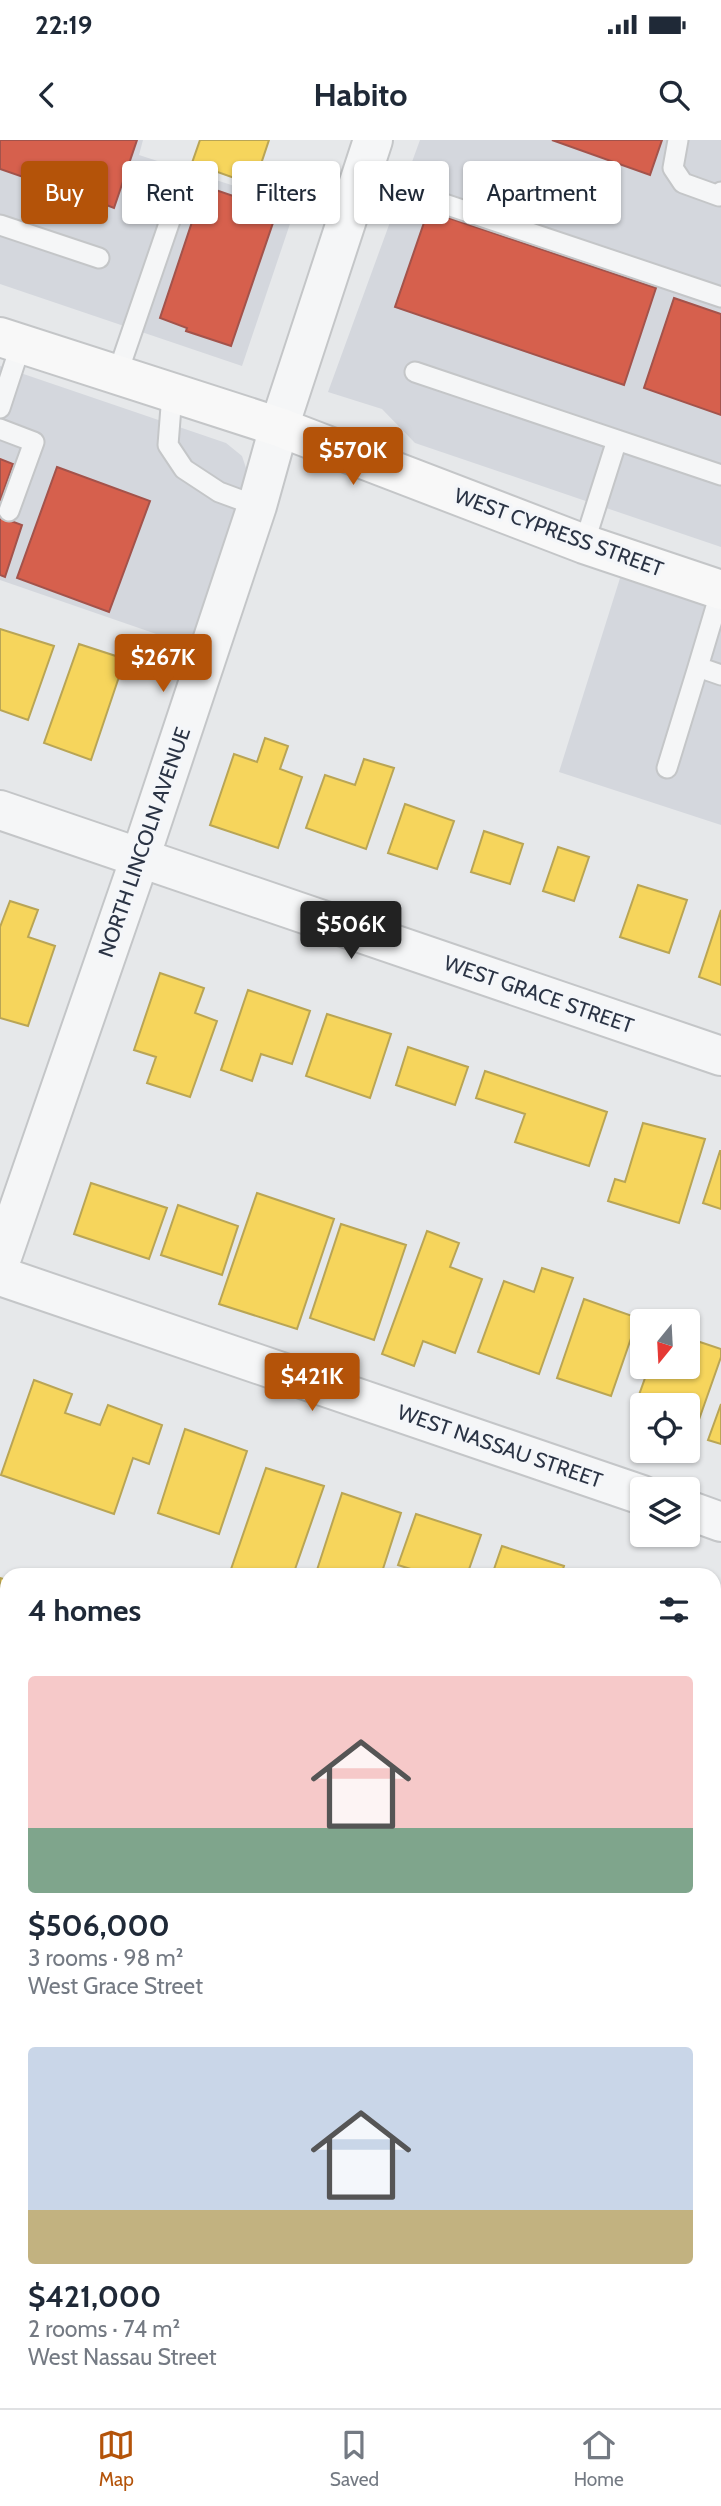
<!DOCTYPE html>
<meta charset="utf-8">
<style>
body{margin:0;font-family:Cabin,sans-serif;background:#f6f6f7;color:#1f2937;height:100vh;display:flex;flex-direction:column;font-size:26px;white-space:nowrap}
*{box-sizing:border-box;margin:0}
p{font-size:23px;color:#747a83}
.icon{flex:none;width:38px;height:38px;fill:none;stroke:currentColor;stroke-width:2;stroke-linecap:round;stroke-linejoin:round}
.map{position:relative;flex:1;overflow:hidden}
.drawer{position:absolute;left:0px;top:1428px;width:721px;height:840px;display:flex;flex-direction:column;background:#fff;border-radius:21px 21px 0 0;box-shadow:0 2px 5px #0004}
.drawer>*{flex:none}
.top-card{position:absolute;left:21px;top:21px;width:679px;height:63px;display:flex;gap:14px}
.needle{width:46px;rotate:198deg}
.buttons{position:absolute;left:630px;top:1169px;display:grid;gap:14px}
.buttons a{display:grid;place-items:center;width:70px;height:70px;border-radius:7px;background:#fff;box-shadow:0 2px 5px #0004;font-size:35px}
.price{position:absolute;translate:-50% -60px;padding:0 16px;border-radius:7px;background:#b45309;color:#fff;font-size:23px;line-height:46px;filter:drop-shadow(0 2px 4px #0008)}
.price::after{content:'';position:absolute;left:50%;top:42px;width:21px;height:16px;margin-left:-10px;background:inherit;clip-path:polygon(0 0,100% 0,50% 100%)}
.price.active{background:#222;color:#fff}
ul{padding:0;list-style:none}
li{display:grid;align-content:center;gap:14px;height:371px;padding:0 28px}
li span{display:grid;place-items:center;height:217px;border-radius:7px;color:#555}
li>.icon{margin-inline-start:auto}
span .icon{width:126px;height:126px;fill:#fffc;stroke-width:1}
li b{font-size:30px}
h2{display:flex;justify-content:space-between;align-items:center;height:84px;padding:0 28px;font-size:30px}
.chip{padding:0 24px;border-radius:7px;background:#fff;box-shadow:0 2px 5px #0004;font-size:24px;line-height:63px}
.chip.active{background:#b45309;color:#fff}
.status{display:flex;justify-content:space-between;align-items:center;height:49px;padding:0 35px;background:#fff;direction:ltr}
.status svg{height:19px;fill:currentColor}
header{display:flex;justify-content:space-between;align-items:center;height:91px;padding:0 28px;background:#fff;font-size:32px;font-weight:700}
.dock{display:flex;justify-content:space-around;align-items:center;height:98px;border-top:2px solid #e0e1e3;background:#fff;font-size:19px;color:#747a83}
.dock a{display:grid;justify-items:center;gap:4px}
.dock .active{color:#b45309}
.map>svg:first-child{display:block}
.built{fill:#d4d7dd}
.water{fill:#b4c4d5}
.homes{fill:#f6d55c;stroke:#b9a555;stroke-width:2}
.shops{fill:#d6604d;stroke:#a3534b;stroke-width:2}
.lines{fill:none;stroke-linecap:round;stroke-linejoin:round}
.lane-casing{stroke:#c4c6c8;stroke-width:23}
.street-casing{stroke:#c4c6c8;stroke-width:42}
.secondary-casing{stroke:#c4c6c8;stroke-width:42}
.lane{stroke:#f5f6f7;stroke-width:19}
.street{stroke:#f5f6f7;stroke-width:38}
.secondary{stroke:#f8f8f8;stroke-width:38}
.labels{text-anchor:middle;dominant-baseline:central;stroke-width:7;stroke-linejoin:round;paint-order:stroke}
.street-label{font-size:21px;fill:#2b3445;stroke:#f4f6f9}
</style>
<div class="status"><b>22:19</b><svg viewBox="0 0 49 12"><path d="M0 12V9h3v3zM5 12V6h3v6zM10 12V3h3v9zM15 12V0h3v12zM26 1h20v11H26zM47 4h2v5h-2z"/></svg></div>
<header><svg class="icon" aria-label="back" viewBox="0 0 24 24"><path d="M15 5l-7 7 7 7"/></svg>Habito<svg class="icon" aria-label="search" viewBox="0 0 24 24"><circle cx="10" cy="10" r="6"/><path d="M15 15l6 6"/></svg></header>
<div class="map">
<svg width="721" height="2268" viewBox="0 0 721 2268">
<rect width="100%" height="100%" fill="#e6e8ea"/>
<!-- built -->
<path class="built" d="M 0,0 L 143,0 L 139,15 L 296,66 L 242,226 L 0,144 Z
M 420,0 L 721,0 L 721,407 L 415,303 L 382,269 L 328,252 Z
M 0,226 L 226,303 L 242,316 L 246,328 L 245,340 L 191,506 L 0,440 Z
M 621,435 L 721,469 L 721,685 L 559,632 Z"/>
<!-- water -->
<path class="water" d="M 0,2187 L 7,2190 L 7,2253 L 0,2251 Z"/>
<!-- homes -->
<path class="homes" d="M 200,0 L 269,0 L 254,45 L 192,23 Z
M 0,489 L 54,506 L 28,580 L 0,570 Z
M 79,504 L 125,519 L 91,620 L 44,603 Z
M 265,598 L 288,606 L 280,629 L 302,637 L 278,708 L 210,685 L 234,614 L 257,622 Z
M 364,619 L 394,628 L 366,709 L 306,688 L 325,635 L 355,645 Z
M 405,664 L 454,681 L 437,729 L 388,713 Z
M 484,691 L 523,704 L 510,744 L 471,732 Z
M 558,707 L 589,717 L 574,761 L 543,751 Z
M 638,745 L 687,760 L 669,813 L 620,797 Z
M 10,761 L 38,770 L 28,797 L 55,806 L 28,886 L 0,878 L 0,787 Z
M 721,770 L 721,845 L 699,837 Z
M 160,833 L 204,848 L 195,873 L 217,881 L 190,957 L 147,943 L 156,917 L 134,910 Z
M 248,850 L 310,871 L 292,924 L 261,914 L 252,941 L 221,930 Z
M 327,874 L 391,894 L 370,958 L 306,936 Z
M 408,907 L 468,927 L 455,965 L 396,945 Z
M 485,931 L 607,972 L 589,1026 L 515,1002 L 525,974 L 476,958 Z
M 643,983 L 705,999 L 679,1083 L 608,1061 L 615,1039 L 625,1042 Z
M 720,1011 L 721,1011 L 721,1069 L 703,1063 Z
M 91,1043 L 167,1068 L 149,1119 L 74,1094 Z
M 257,1053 L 334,1079 L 297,1189 L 219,1164 Z
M 178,1065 L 238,1086 L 222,1135 L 161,1115 Z
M 341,1084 L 406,1105 L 374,1200 L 310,1178 Z
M 427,1091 L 459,1103 L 450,1127 L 482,1139 L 455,1213 L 423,1201 L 414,1226 L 382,1214 Z
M 542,1128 L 573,1138 L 539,1234 L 478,1212 L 504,1141 L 534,1152 Z
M 584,1159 L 638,1178 L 611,1256 L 557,1238 Z
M 688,1198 L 721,1209 L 721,1217 L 695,1291 L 688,1288 L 688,1265 L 642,1265 L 642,1272 L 634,1269 L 649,1227 L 688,1227 Z
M 34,1240 L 72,1254 L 65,1273 L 100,1285 L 108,1265 L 162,1285 L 149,1324 L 133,1318 L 114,1374 L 1,1335 Z
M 721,1264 L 721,1304 L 708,1300 Z
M 185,1289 L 247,1311 L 219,1394 L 158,1373 Z
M 266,1328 L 324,1346 L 293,1435 L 229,1435 Z
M 342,1353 L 401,1373 L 381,1435 L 322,1435 L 316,1433 Z
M 416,1374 L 481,1395 L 467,1435 L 419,1435 L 420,1432 L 398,1425 Z
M 502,1406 L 564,1426 L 561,1435 L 492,1435 Z
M 0,1438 L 7,1440 L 7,1525 L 0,1522 Z
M 714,1488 L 721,1491 L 721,1526 L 714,1548 Z
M 0,1701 L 7,1704 L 7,1757 L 5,1765 L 0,1763 Z
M 0,1890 L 7,1892 L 7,1989 L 0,1987 Z
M 716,1931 L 721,1932 L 721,2020 L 714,2017 Z
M 714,2125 L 721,2128 L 721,2181 L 714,2178 Z"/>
<!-- shops -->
<path class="shops" d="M 0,0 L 137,0 L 114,68 L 62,48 L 52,79 L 25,69 L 35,41 L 0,29 Z
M 552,0 L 662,0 L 650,35 Z
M 204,46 L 277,71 L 231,206 L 186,191 L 187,188 L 160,178 Z
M 428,71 L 656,148 L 624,245 L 395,167 Z
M 674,158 L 721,174 L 721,275 L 644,248 Z
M 0,319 L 13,324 L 0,361 Z
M 57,327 L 150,361 L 109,472 L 17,438 Z
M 0,377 L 22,385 L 5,437 L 0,435 Z"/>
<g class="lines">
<defs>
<path id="lane" d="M 678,0 L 673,28 L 683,43 L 719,56 L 721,52
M 361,36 L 721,157
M 0,85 L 99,118
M 415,232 L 721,335
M 117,235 L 186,34
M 172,254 L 168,305 L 184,329 L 219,352 L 257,366
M 0,268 L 21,204
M 0,289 L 34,302 L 9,371
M 584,404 L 617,300
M 721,450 L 698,527 L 721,535
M 667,628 L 698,527"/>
<path id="street" d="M 0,670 L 721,916
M 0,1123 L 140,718 L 257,366 L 279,287 L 373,0
M 0,1136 L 642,1355
M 688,1370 L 721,1382
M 0,1605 L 7,1608
M 714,1849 L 721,1852
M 0,2076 L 7,2078
M 541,2261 L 561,2268"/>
<path id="secondary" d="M 0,197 L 279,287 L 584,404 L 721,450"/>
</defs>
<!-- lane casing -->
<use href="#lane" class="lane-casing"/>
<!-- street casing -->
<use href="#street" class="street-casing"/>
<!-- secondary casing -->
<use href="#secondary" class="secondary-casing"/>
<!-- lane -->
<use href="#lane" class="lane"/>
<!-- street -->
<use href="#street" class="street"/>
<!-- secondary -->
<use href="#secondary" class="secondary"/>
</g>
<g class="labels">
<!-- street labels -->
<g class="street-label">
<text transform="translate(559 392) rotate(20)">WEST CYPRESS STREET</text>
<text transform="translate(144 702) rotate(-71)">NORTH LINCOLN AVENUE</text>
<text transform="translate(539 854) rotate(19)">WEST GRACE STREET</text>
<text transform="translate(500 1306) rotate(19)">WEST NASSAU STREET</text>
</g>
</g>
</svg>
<div class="buttons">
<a><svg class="needle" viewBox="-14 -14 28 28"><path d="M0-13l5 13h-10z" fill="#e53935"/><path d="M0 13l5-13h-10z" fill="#747a83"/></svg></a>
<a><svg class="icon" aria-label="locate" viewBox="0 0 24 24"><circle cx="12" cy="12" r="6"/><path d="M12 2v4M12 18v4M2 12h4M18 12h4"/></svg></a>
<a><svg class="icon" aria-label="layers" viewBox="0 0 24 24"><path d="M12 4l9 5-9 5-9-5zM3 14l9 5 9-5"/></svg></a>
</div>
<b class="price" style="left:353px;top:347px">$570K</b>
<b class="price" style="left:163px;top:554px">$267K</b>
<b class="price active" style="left:351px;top:821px">$506K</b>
<b class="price" style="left:312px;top:1273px">$421K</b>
<div class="top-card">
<a class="chip active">Buy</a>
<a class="chip">Rent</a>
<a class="chip">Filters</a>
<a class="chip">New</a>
<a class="chip">Apartment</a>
</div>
<section class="drawer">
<h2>4 homes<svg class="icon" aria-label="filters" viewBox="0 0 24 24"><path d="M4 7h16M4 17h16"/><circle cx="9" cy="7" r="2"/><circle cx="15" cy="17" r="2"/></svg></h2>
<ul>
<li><span style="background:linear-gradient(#f6c9c9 70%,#7fa58c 0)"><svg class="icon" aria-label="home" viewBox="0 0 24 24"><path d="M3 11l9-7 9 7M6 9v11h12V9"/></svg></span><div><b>$506,000</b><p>3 rooms · 98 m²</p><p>West Grace Street</p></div></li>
<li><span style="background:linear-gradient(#c9d6e8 75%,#c2b280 0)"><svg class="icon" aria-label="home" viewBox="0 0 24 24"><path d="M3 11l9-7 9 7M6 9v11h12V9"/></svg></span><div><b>$421,000</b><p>2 rooms · 74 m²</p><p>West Nassau Street</p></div></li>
</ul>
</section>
</div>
<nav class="dock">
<a class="active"><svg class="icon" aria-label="map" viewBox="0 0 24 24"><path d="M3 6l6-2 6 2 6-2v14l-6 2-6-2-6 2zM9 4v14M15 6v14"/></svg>Map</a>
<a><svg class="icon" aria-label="saved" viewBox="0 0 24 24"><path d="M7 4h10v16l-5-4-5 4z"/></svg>Saved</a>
<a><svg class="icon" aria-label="home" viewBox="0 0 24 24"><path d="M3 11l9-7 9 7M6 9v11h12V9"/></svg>Home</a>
</nav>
